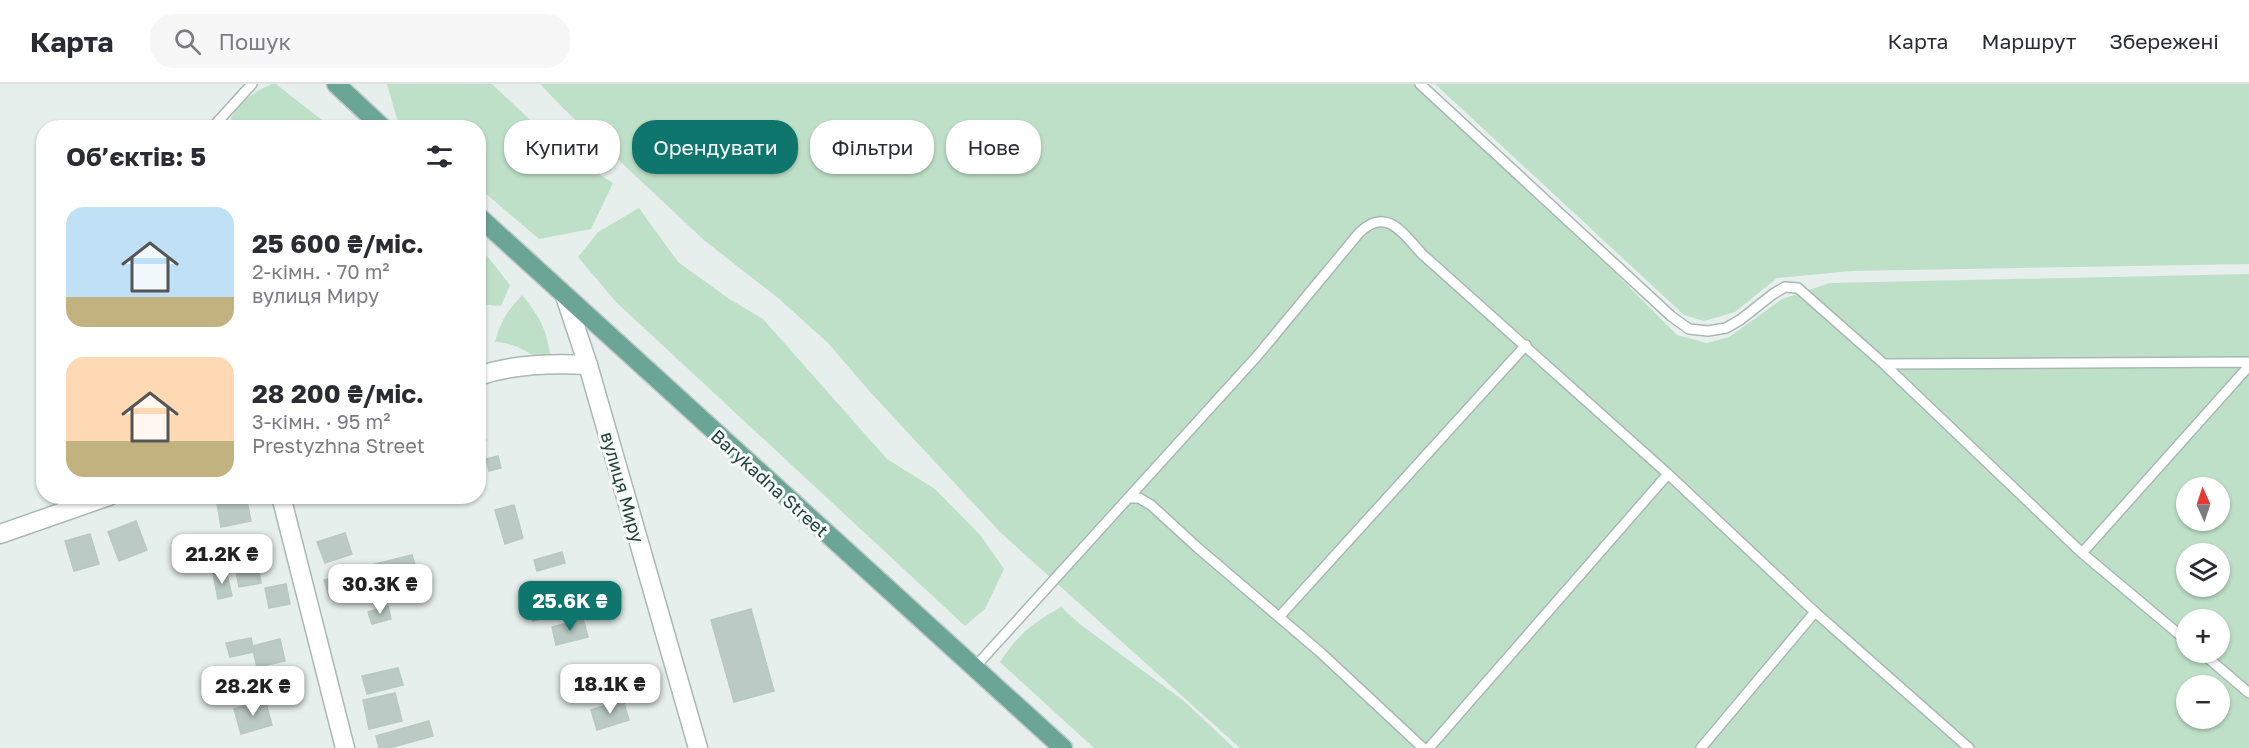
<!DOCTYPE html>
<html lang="uk">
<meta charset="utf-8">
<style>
body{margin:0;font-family:"Golos Text",sans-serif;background:#f7f7f7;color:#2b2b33;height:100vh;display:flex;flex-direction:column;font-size:22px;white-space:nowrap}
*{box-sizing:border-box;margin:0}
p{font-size:20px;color:#7c7c81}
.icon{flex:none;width:33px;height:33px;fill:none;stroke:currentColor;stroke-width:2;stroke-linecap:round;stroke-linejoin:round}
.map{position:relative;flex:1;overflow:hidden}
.drawer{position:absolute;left:36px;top:36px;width:450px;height:384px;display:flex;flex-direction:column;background:#fff;border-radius:24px;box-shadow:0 2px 4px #0004}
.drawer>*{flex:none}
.top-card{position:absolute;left:504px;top:36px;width:570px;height:54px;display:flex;gap:12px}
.needle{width:39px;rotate:357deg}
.tools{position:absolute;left:2176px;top:393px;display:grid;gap:12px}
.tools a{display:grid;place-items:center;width:54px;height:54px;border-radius:50%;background:#fff;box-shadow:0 2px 4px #0004;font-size:30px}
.price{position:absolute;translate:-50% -51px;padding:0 14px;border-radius:12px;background:#fff;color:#222;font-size:20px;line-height:39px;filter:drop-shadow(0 2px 3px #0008)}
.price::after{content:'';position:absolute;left:50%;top:36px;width:18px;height:14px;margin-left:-9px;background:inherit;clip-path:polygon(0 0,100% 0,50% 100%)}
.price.selected{background:#0f766e;color:#fff}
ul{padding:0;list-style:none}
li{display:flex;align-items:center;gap:18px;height:150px;padding:0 30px}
li span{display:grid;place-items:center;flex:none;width:168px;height:120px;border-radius:18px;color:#555}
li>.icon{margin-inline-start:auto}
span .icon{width:72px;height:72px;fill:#fffc;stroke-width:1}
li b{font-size:26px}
h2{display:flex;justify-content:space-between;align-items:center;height:72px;padding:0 30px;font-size:26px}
.tag{padding:0 21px;border-radius:24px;background:#fff;box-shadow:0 2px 4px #0004;font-size:21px;line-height:54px}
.tag.selected{background:#0f766e;color:#fff}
header{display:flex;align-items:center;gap:36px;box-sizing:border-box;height:84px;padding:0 30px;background:#fff;border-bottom:2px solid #e1e1e2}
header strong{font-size:28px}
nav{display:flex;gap:33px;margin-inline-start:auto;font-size:21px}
.search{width:420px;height:54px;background:#f7f7f7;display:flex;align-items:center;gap:15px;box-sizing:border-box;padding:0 21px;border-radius:24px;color:#7c7c81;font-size:22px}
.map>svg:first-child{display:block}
.green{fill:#bfe0c8;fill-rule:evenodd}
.building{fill:#bbcac4;stroke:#b8c9c2;stroke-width:1.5}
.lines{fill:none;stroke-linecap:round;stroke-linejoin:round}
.service-casing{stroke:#a8b8b2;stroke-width:12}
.minor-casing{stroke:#a8b8b2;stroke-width:21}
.tertiary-casing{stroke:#a8b8b2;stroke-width:21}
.primary-casing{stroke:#c2cac8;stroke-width:21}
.service{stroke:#fff;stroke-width:9}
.minor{stroke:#fff;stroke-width:18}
.tertiary{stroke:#fff;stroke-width:18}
.primary{stroke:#6aa596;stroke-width:18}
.labels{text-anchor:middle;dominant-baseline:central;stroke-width:6;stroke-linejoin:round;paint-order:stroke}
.street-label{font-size:18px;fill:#24423a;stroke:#f7fbf9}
</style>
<header>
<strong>Карта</strong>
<div class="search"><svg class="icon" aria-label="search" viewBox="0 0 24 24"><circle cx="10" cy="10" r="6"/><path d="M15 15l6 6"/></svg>Пошук</div>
<nav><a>Карта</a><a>Маршрут</a><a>Збережені</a></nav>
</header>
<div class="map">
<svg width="2249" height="664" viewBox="0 0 2249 664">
<rect width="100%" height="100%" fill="#e6efeb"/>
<!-- green -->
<path class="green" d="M 272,0 L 276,0 L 323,37 L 324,43 L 229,43 C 232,22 253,8 272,0 Z
M 387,0 L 492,0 L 564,68 L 613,99 L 591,145 L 539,155 L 479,104 L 478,44 L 408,43 L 397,35 Z
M 540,0 L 1427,0 L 1677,251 L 1707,259 L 1729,253 L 1782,215 L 1830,199 L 2249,190 L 2249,664 L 1240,664 L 1000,448 L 871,309 L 828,259 L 778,214 L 705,157 L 563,24 ZM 2187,404 L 2220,404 L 2220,436 L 2187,436 ZM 2187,470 L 2220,470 L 2220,502 L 2187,502 ZM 2187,536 L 2220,536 L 2220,568 L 2187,568 ZM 2187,602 L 2220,602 L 2220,634 L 2187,634 Z
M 1435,0 L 2249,0 L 2249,180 L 1852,187 L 1777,194 L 1735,228 L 1704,237 L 1684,231 Z
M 639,124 L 678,178 L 728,214 L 763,235 L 887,375 L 935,405 L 981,452 L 1004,485 L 985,525 L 965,542 L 616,218 L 578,173 L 598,148 Z
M 479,165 L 488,173 L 510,201 L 501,222 L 479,220 Z
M 522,211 C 544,238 546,246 552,280 L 544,280 C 529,268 516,259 495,258 C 500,238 508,226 522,211 Z
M 1061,523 L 1081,541 L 1184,617 L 1234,664 L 1094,664 L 1000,578 C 1018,550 1033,539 1061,523 Z"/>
<!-- building -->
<path class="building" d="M 478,336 L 486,356 L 478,358 Z
M 498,372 L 501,384 L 489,387 L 486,375 Z
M 221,412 L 246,412 L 251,437 L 221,443 L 216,413 Z
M 514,421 L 523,454 L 505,460 L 495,426 Z
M 136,437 L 147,466 L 119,477 L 108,448 Z
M 345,449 L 352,470 L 325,479 L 317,458 Z
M 90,450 L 99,480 L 74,487 L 65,457 Z
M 562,468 L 565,479 L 537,487 L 534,476 Z
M 412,471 L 421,501 L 375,513 L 367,482 Z
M 258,483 L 261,499 L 239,503 L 236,487 Z
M 226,486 L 232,512 L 218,515 L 213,489 Z
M 340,492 L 345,508 L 329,512 L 324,496 Z
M 286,500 L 290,520 L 269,524 L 265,504 Z
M 568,501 L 575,525 L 533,537 L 526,513 Z
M 388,522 L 391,535 L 372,540 L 368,528 Z
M 751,525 L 774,607 L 734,618 L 711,536 Z
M 583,535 L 588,553 L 556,561 L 552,543 Z
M 251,554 L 254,568 L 230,573 L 226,559 Z
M 280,555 L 285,577 L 257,583 L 252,562 Z
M 398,584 L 403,601 L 367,610 L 362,592 Z
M 395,609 L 402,637 L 369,645 L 363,616 Z
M 265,616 L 272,641 L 241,650 L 234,625 Z
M 623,616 L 629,636 L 597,646 L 591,626 Z
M 429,637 L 433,652 L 389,664 L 379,664 L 376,652 Z"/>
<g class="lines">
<defs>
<path id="service" d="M 1420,0 L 1671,232 L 1689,245 L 1708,247 L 1726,244 L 1740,236 L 1773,210 L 1785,203 L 1798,204 L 1884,280 L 2082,469 L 2187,557
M 212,44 L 252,0
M 1884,280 L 2249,278
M 1128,414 L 1139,414 L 1151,421 L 1198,464 L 1320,568 L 1423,664
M 2082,469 L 2249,282
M 1279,533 L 1526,261
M 2201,568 L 2249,609
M 975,583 L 1258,271 L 1359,149 C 1386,122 1403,149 1422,170 L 1668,390 L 1815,528 L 1969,664
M 1429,664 L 1668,390
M 1701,664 L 1815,528"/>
<path id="minor" d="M 478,292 C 513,280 552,279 588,281
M 281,412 L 345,664
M 0,450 L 109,412"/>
<path id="tertiary" d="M 565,212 L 588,281 L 698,664"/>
<path id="primary" d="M 336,0 L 383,44
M 478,132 L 1063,664"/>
</defs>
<!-- service casing -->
<use href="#service" class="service-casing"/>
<!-- minor casing -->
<use href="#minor" class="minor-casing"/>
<!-- tertiary casing -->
<use href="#tertiary" class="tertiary-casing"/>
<!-- primary casing -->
<use href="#primary" class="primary-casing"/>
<!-- service -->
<use href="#service" class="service"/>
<!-- minor -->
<use href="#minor" class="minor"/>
<!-- tertiary -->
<use href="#tertiary" class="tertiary"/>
<!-- primary -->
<use href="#primary" class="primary"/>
</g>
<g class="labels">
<!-- street labels -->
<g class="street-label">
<text transform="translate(770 399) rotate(42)">Barykadna Street</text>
<text transform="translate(623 403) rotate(74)">вулиця Миру</text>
</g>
</g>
</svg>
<div class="tools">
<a><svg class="needle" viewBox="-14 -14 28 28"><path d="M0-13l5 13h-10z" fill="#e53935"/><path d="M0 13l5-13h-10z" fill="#7c7c81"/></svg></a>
<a><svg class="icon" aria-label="layers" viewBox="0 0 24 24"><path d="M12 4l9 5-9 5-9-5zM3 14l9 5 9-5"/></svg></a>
<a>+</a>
<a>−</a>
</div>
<b class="price" style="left:222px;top:501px">21.2K ₴</b>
<b class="price" style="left:380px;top:531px">30.3K ₴</b>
<b class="price selected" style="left:570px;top:548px">25.6K ₴</b>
<b class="price" style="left:610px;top:631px">18.1K ₴</b>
<b class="price" style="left:253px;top:633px">28.2K ₴</b>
<div class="top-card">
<a class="tag">Купити</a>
<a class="tag selected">Орендувати</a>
<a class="tag">Фільтри</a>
<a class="tag">Нове</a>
</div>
<section class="drawer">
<h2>Об’єктів: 5<svg class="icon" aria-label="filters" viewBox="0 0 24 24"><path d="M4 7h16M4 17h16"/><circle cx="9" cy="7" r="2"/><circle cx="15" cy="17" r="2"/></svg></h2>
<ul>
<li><span style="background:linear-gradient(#bfe0f5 75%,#c2b280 0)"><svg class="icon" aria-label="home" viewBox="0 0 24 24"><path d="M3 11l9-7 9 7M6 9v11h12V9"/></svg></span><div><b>25 600 ₴/міс.</b><p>2-кімн. · 70 m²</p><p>вулиця Миру</p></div></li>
<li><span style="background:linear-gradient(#ffd9b3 70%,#c2b280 0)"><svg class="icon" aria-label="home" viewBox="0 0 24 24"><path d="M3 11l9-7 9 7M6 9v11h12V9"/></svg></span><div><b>28 200 ₴/міс.</b><p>3-кімн. · 95 m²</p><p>Prestyzhna Street</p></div></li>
</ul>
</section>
</div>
